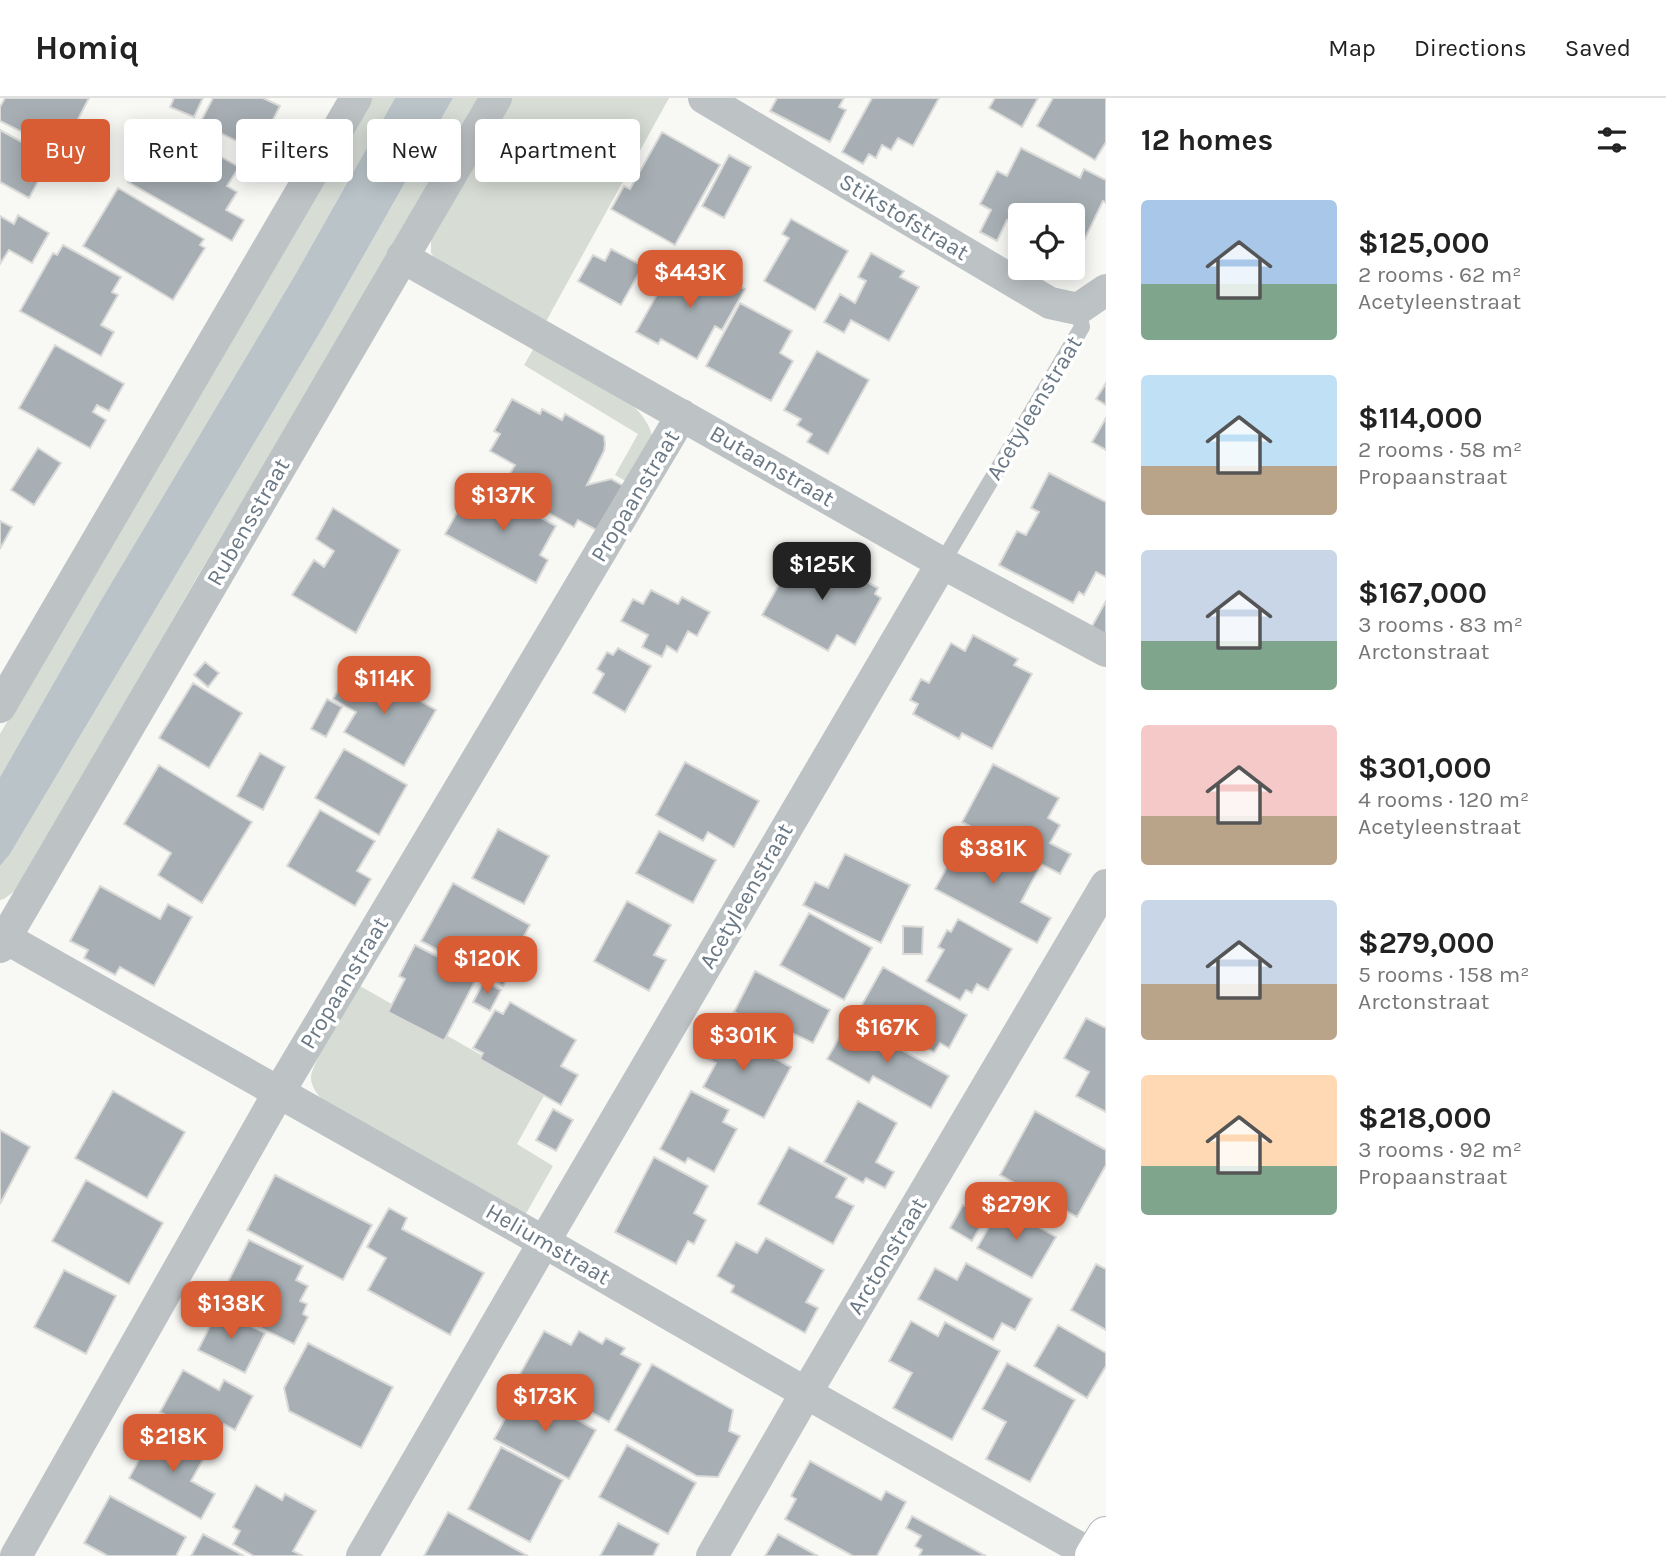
<!DOCTYPE html>
<meta charset="utf-8">
<style>
body{margin:0;font-family:Karla,sans-serif;background:#f2f2f2;color:#222;height:100vh;display:flex;flex-direction:column;font-size:26px;white-space:nowrap}
*{box-sizing:border-box;margin:0}
p{font-size:23px;color:#767676}
.icon{flex:none;width:38px;height:38px;fill:none;stroke:currentColor;stroke-width:2;stroke-linecap:round;stroke-linejoin:round}
.map{position:relative;flex:1;overflow:hidden}
.details{display:flex;flex-direction:column;background:#fff;width:560px}
.details>*{flex:none}
.banner{position:absolute;left:21px;top:21px;width:665px;height:63px;display:flex;gap:14px}
.tools{position:absolute;left:1008px;top:105px;display:grid;gap:14px}
.tools a{display:grid;place-items:center;width:77px;height:77px;border-radius:7px;background:#fff;box-shadow:0 4px 18px #0003;font-size:35px}
.price{position:absolute;translate:-50% -60px;padding:0 16px;border-radius:14px;background:#d85d35;color:#fff;font-size:23px;line-height:46px;filter:drop-shadow(0 2px 4px #0008)}
.price::after{content:'';position:absolute;left:50%;top:42px;width:21px;height:16px;margin-left:-10px;background:inherit;clip-path:polygon(0 0,100% 0,50% 100%)}
.price.selected{background:#222;color:#fff}
ul{padding:0;list-style:none}
li{display:flex;align-items:center;gap:21px;height:175px;padding:0 35px}
li span{display:grid;place-items:center;flex:none;width:196px;height:140px;border-radius:7px;color:#555}
li>.icon{margin-inline-start:auto}
span .icon{width:84px;height:84px;fill:#fffc;stroke-width:1}
li b{font-size:30px}
h2{display:flex;justify-content:space-between;align-items:center;height:84px;padding:0 35px;font-size:30px}
.chip{padding:0 24px;border-radius:7px;background:#fff;box-shadow:0 4px 18px #0003;font-size:24px;line-height:63px}
.chip.selected{background:#d85d35;color:#fff}
header{display:flex;align-items:center;gap:42px;box-sizing:border-box;height:98px;padding:0 35px;background:#fff;border-bottom:2px solid #e0e0e0}
header strong{font-size:33px}
nav{display:flex;gap:38px;margin-inline-start:auto;font-size:24px}
main{display:flex;flex:1;min-height:0}
.map>svg:first-child{display:block}
.green{fill:#d7dcd5}
.water{fill:#b9c3c8}
.building{fill:#a7afb4;stroke:#dadad8;stroke-width:2}
.lines{fill:none;stroke-linecap:round;stroke-linejoin:round}
.secondary-casing{stroke:#b2b7bc;stroke-width:40}
.lane{stroke:#bdc2c5;stroke-width:16}
.street{stroke:#bdc2c5;stroke-width:32}
.secondary{stroke:#fff;stroke-width:38}
.labels{text-anchor:middle;dominant-baseline:central;stroke-width:7;stroke-linejoin:round;paint-order:stroke}
.street-label{font-size:23px;fill:#697884;stroke:#fff}
</style>
<header>
<strong>Homiq</strong>
<nav><a>Map</a><a>Directions</a><a>Saved</a></nav>
</header>
<main>
<div class="map">
<svg width="1106" height="1458" viewBox="0 0 1106 1458">
<rect width="100%" height="100%" fill="#f8f8f5"/>
<!-- green -->
<path class="green" d="M 372,0 L 395,0 L 295,177 L 100,504 L 0,679 L 0,636 Z
M 453,0 L 481,0 L 196,481 L 17,791 L 4,801 L 0,802 L 0,768 L 10,756 L 322,231 Z
M 511,0 L 669,0 L 544,227 L 440,168 L 431,155 L 431,140 Z
M 535,248 L 627,302 C 638,312 655,329 652,346 C 651,355 636,377 631,386 L 615,377 L 638,336 L 524,267 Z
M 360,888 L 546,994 L 517,1046 L 553,1068 L 524,1119 L 324,1004 C 318,997 311,989 311,980 C 310,967 351,903 360,888 Z"/>
<!-- water -->
<path class="water" d="M 395,0 L 453,0 L 322,231 L 10,756 L 0,768 L 0,679 L 100,504 L 295,177 Z"/>
<!-- building -->
<path class="building" d="M 5,0 L 89,0 L 61,54 L 0,23 L 0,9 Z
M 174,0 L 203,0 L 194,19 L 170,9 Z
M 213,0 L 263,0 L 280,8 L 257,53 L 200,25 Z
M 777,0 L 844,0 L 839,9 L 846,12 L 830,44 L 770,13 Z
M 872,0 L 939,0 L 913,48 L 898,40 L 891,52 L 882,47 L 876,60 L 869,56 L 863,66 L 842,54 Z
M 995,0 L 1038,0 L 1022,29 L 989,10 Z
M 1053,0 L 1106,0 L 1106,44 L 1095,62 L 1037,28 Z
M 161,25 L 239,69 L 227,88 L 237,94 L 226,112 L 244,122 L 232,143 L 128,84 Z
M 0,32 L 51,60 L 29,100 L 0,84 Z
M 662,34 L 720,67 L 675,147 L 611,111 L 624,88 L 630,91 Z
M 1021,50 L 1080,80 L 1084,71 L 1106,82 L 1106,105 L 1103,103 L 1077,157 L 1073,155 L 1073,117 L 1020,117 L 1020,129 L 1007,122 L 997,143 L 980,134 L 991,112 L 980,106 L 997,73 L 1007,78 Z
M 729,57 L 751,69 L 724,120 L 702,108 Z
M 118,90 L 204,141 L 200,147 L 205,150 L 173,202 L 83,148 Z
M 18,117 L 49,135 L 32,165 L 9,152 L 0,166 L 0,118 L 14,126 Z
M 791,121 L 848,153 L 815,212 L 764,183 L 789,140 L 782,136 Z
M 63,147 L 121,179 L 112,194 L 118,197 L 101,227 L 114,234 L 101,258 L 20,213 L 53,155 L 57,157 Z
M 611,151 L 643,168 L 621,207 L 578,183 L 593,157 L 605,163 Z
M 871,155 L 904,173 L 900,179 L 919,189 L 889,243 L 851,222 L 844,235 L 824,224 L 840,196 L 855,205 L 866,183 L 858,179 Z
M 674,166 L 705,183 L 711,173 L 745,191 L 722,232 L 715,228 L 697,261 L 661,241 L 658,246 L 636,234 Z
M 740,205 L 792,233 L 780,255 L 793,263 L 771,303 L 706,268 Z
M 55,247 L 124,286 L 109,313 L 97,307 L 93,314 L 106,322 L 90,350 L 19,310 Z
M 817,253 L 869,282 L 828,356 L 807,344 L 812,336 L 797,327 L 801,321 L 784,312 Z
M 1106,285 L 1106,307 L 1096,301 Z
M 512,301 L 540,316 L 542,311 L 562,322 L 565,316 L 604,338 L 605,346 L 604,353 L 587,387 L 611,381 L 625,389 L 600,434 L 578,422 L 574,429 L 502,389 L 515,367 L 490,353 L 500,336 L 494,333 Z
M 1106,320 L 1106,352 L 1092,344 Z
M 38,350 L 61,365 L 34,407 L 11,392 Z
M 1049,375 L 1106,404 L 1106,479 L 1096,474 L 1084,497 L 1079,494 L 1073,505 L 999,467 L 1017,433 L 1026,437 L 1039,414 L 1031,410 Z
M 480,386 L 556,428 L 540,457 L 548,462 L 536,485 L 445,436 L 459,411 L 465,414 Z
M 333,410 L 400,452 L 356,535 L 292,497 L 314,462 L 324,469 L 334,453 L 316,441 Z
M 0,423 L 12,429 L 0,451 Z
M 797,454 L 820,467 L 824,461 L 878,490 L 875,496 L 881,500 L 855,547 L 837,537 L 828,553 L 762,517 Z
M 651,492 L 678,506 L 682,499 L 710,514 L 697,538 L 688,533 L 677,554 L 667,548 L 662,559 L 642,549 L 648,537 L 621,523 L 633,501 L 643,506 Z
M 1106,503 L 1106,538 L 1091,530 Z
M 973,537 L 1018,561 L 1014,567 L 1032,576 L 992,651 L 962,635 L 959,641 L 913,616 L 918,606 L 910,602 L 921,581 L 929,585 L 951,545 L 965,553 Z
M 618,550 L 651,568 L 625,614 L 593,595 L 604,576 L 597,571 L 607,554 L 613,557 Z
M 205,564 L 219,575 L 208,589 L 194,577 Z
M 351,571 L 369,581 L 372,576 L 436,612 L 404,668 L 344,634 L 356,614 L 333,601 Z
M 193,585 L 242,615 L 209,670 L 159,640 Z
M 327,601 L 342,609 L 326,639 L 311,631 Z
M 344,651 L 407,687 L 379,737 L 315,700 Z
M 260,655 L 285,669 L 263,712 L 237,698 Z
M 685,664 L 759,703 L 734,749 L 708,734 L 703,743 L 656,717 Z
M 993,666 L 1059,700 L 1048,720 L 1060,727 L 1050,745 L 1071,756 L 1060,776 L 962,724 Z
M 159,667 L 252,724 L 202,805 L 158,777 L 171,755 L 124,726 Z
M 320,712 L 375,743 L 357,773 L 371,781 L 355,808 L 287,768 Z
M 498,731 L 549,758 L 524,806 L 472,780 Z
M 659,733 L 716,762 L 693,805 L 636,775 Z
M 966,734 L 1038,772 L 1021,804 L 1051,820 L 1037,845 L 935,791 Z
M 845,756 L 910,787 L 881,845 L 803,807 L 815,784 L 828,790 Z
M 453,785 L 530,827 L 516,853 L 506,847 L 491,874 L 471,863 L 468,868 L 421,843 Z
M 100,788 L 160,821 L 168,806 L 192,819 L 154,888 L 120,869 L 115,877 L 84,860 L 88,852 L 70,843 Z
M 627,803 L 671,827 L 654,857 L 666,862 L 649,893 L 594,863 Z
M 809,815 L 872,850 L 844,902 L 780,867 Z
M 958,821 L 1012,851 L 988,892 L 977,886 L 972,895 L 966,892 L 960,902 L 926,883 L 944,852 L 938,849 L 947,832 L 951,834 Z
M 903,828 L 923,829 L 922,856 L 903,856 Z
M 415,847 L 477,879 L 444,943 L 388,914 L 405,881 L 399,878 Z
M 502,864 L 513,872 L 503,888 L 492,881 Z
M 883,869 L 967,917 L 949,950 L 940,945 L 934,954 L 859,912 Z
M 755,873 L 830,912 L 813,945 L 792,935 L 788,942 L 734,914 Z
M 484,883 L 501,892 L 490,913 L 473,904 Z
M 510,904 L 576,942 L 561,968 L 578,977 L 561,1007 L 480,961 L 483,955 L 473,950 L 495,912 L 503,916 Z
M 1086,920 L 1106,930 L 1106,1014 L 1076,998 L 1089,974 L 1064,960 Z
M 849,923 L 949,978 L 931,1010 L 873,978 L 869,985 L 827,961 Z
M 716,930 L 791,969 L 764,1020 L 703,989 L 716,965 L 701,957 Z
M 113,993 L 185,1034 L 147,1100 L 75,1060 Z
M 691,993 L 729,1012 L 723,1024 L 737,1031 L 714,1074 L 688,1060 L 685,1065 L 660,1051 Z
M 858,1003 L 897,1025 L 876,1064 L 894,1074 L 885,1090 L 866,1080 L 863,1085 L 824,1064 Z
M 553,1011 L 573,1022 L 556,1053 L 536,1042 Z
M 1035,1013 L 1106,1052 L 1106,1067 L 1077,1119 L 1000,1077 Z
M 0,1032 L 30,1049 L 0,1106 Z
M 789,1049 L 847,1080 L 836,1099 L 854,1108 L 833,1146 L 758,1106 Z
M 654,1059 L 708,1088 L 694,1115 L 706,1122 L 694,1146 L 688,1143 L 676,1166 L 615,1134 Z
M 275,1077 L 372,1127 L 343,1182 L 247,1132 Z
M 86,1082 L 163,1125 L 129,1186 L 52,1143 Z
M 963,1107 L 985,1120 L 972,1143 L 950,1130 Z
M 1001,1108 L 1056,1139 L 1032,1180 L 977,1150 Z
M 389,1110 L 407,1120 L 402,1131 L 484,1175 L 450,1237 L 368,1192 L 386,1160 L 367,1149 Z
M 766,1140 L 824,1172 L 806,1204 L 818,1210 L 805,1235 L 731,1194 L 734,1188 L 717,1178 L 736,1144 L 757,1155 Z
M 249,1142 L 303,1168 L 296,1182 L 308,1188 L 300,1203 L 307,1206 L 303,1216 L 308,1219 L 294,1246 L 216,1208 Z
M 966,1165 L 1032,1201 L 1015,1232 L 1002,1225 L 993,1242 L 918,1201 L 935,1170 L 957,1182 Z
M 1096,1166 L 1106,1171 L 1106,1232 L 1071,1212 Z
M 64,1172 L 116,1198 L 86,1256 L 34,1229 Z
M 218,1212 L 265,1235 L 245,1275 L 198,1252 Z
M 911,1223 L 938,1238 L 945,1224 L 1000,1253 L 952,1342 L 893,1310 L 912,1275 L 889,1263 Z
M 1058,1227 L 1106,1255 L 1106,1268 L 1087,1300 L 1034,1268 Z
M 544,1233 L 571,1247 L 579,1233 L 602,1246 L 606,1240 L 625,1250 L 621,1256 L 641,1266 L 609,1324 L 520,1276 Z
M 308,1245 L 393,1289 L 361,1350 L 289,1313 L 284,1290 Z
M 1007,1265 L 1075,1302 L 1030,1384 L 986,1361 L 1006,1324 L 982,1311 Z
M 652,1266 L 733,1312 L 729,1333 L 740,1338 L 718,1379 L 697,1378 L 615,1332 Z
M 183,1272 L 219,1292 L 224,1282 L 253,1298 L 235,1332 L 224,1326 L 214,1343 L 160,1314 Z
M 521,1291 L 596,1332 L 569,1381 L 494,1341 Z
M 162,1334 L 205,1358 L 191,1383 L 215,1396 L 201,1421 L 129,1380 L 150,1342 L 155,1345 Z
M 627,1347 L 696,1385 L 668,1436 L 599,1399 Z
M 501,1349 L 563,1382 L 530,1444 L 468,1411 Z
M 810,1363 L 881,1402 L 886,1393 L 906,1404 L 877,1458 L 853,1458 L 785,1421 L 796,1401 L 791,1398 Z
M 256,1387 L 282,1402 L 285,1396 L 316,1413 L 293,1453 L 303,1458 L 254,1458 L 233,1446 L 240,1433 L 233,1429 Z
M 110,1398 L 186,1439 L 176,1458 L 108,1458 L 84,1445 Z
M 448,1414 L 528,1458 L 424,1458 Z
M 912,1418 L 986,1458 L 919,1458 L 922,1452 L 915,1448 L 921,1438 L 906,1430 Z
M 618,1425 L 659,1446 L 653,1458 L 600,1458 Z
M 203,1436 L 244,1458 L 191,1458 Z
M 778,1436 L 818,1458 L 765,1458 Z"/>
<g class="lines">
<defs>
<path id="secondary" d="M 1094,1458 L 1106,1438"/>
</defs>
<!-- secondary casing -->
<use href="#secondary" class="secondary-casing"/>
<!-- lane -->
<path class="lane" d="M 942,465 L 1082,229 L 1078,211"/>
<!-- street -->
<path class="street" d="M 704,0 L 1050,205 L 1078,211 L 1106,192
M 402,159 L 942,465 L 1106,553
M 0,609 L 356,0
M 0,837 L 544,1144 L 806,1295 L 1094,1458
M 0,849 L 496,0
M 16,1458 L 279,994 L 682,317
M 362,1458 L 544,1144 L 942,465
M 712,1458 L 806,1295 L 1106,787"/>
<!-- secondary -->
<use href="#secondary" class="secondary"/>
</g>
<g class="labels">
<!-- street labels -->
<g class="street-label">
<text transform="translate(904 119) rotate(31)">Stikstofstraat</text>
<text transform="translate(1034 310) rotate(-59)">Acetyleenstraat</text>
<text transform="translate(772 368) rotate(30)">Butaanstraat</text>
<text transform="translate(635 398) rotate(-59)">Propaanstraat</text>
<text transform="translate(248 424) rotate(-60)">Rubensstraat</text>
<text transform="translate(746 798) rotate(-60)">Acetyleenstraat</text>
<text transform="translate(344 885) rotate(-59)">Propaanstraat</text>
<text transform="translate(548 1146) rotate(30)">Heliumstraat</text>
<text transform="translate(887 1158) rotate(-59)">Arctonstraat</text>
</g>
</g>
</svg>
<div class="tools">
<a><svg class="icon" aria-label="locate" viewBox="0 0 24 24"><circle cx="12" cy="12" r="6"/><path d="M12 2v4M12 18v4M2 12h4M18 12h4"/></svg></a>
</div>
<b class="price" style="left:690px;top:212px">$443K</b>
<b class="price" style="left:503px;top:435px">$137K</b>
<b class="price selected" style="left:822px;top:504px">$125K</b>
<b class="price" style="left:384px;top:618px">$114K</b>
<b class="price" style="left:993px;top:788px">$381K</b>
<b class="price" style="left:487px;top:898px">$120K</b>
<b class="price" style="left:887px;top:967px">$167K</b>
<b class="price" style="left:743px;top:975px">$301K</b>
<b class="price" style="left:1016px;top:1144px">$279K</b>
<b class="price" style="left:231px;top:1243px">$138K</b>
<b class="price" style="left:545px;top:1336px">$173K</b>
<b class="price" style="left:173px;top:1376px">$218K</b>
<div class="banner">
<a class="chip selected">Buy</a>
<a class="chip">Rent</a>
<a class="chip">Filters</a>
<a class="chip">New</a>
<a class="chip">Apartment</a>
</div>
</div>
<section class="details">
<h2>12 homes<svg class="icon" aria-label="filters" viewBox="0 0 24 24"><path d="M4 7h16M4 17h16"/><circle cx="9" cy="7" r="2"/><circle cx="15" cy="17" r="2"/></svg></h2>
<ul>
<li><span style="background:linear-gradient(#a9c7e8 60%,#7fa58c 0)"><svg class="icon" aria-label="home" viewBox="0 0 24 24"><path d="M3 11l9-7 9 7M6 9v11h12V9"/></svg></span><div><b>$125,000</b><p>2 rooms · 62 m²</p><p>Acetyleenstraat</p></div></li>
<li><span style="background:linear-gradient(#bfe0f5 65%,#b9a48a 0)"><svg class="icon" aria-label="home" viewBox="0 0 24 24"><path d="M3 11l9-7 9 7M6 9v11h12V9"/></svg></span><div><b>$114,000</b><p>2 rooms · 58 m²</p><p>Propaanstraat</p></div></li>
<li><span style="background:linear-gradient(#c9d6e8 65%,#7fa58c 0)"><svg class="icon" aria-label="home" viewBox="0 0 24 24"><path d="M3 11l9-7 9 7M6 9v11h12V9"/></svg></span><div><b>$167,000</b><p>3 rooms · 83 m²</p><p>Arctonstraat</p></div></li>
<li><span style="background:linear-gradient(#f6c9c9 65%,#b9a48a 0)"><svg class="icon" aria-label="home" viewBox="0 0 24 24"><path d="M3 11l9-7 9 7M6 9v11h12V9"/></svg></span><div><b>$301,000</b><p>4 rooms · 120 m²</p><p>Acetyleenstraat</p></div></li>
<li><span style="background:linear-gradient(#c9d6e8 60%,#b9a48a 0)"><svg class="icon" aria-label="home" viewBox="0 0 24 24"><path d="M3 11l9-7 9 7M6 9v11h12V9"/></svg></span><div><b>$279,000</b><p>5 rooms · 158 m²</p><p>Arctonstraat</p></div></li>
<li><span style="background:linear-gradient(#ffd9b3 65%,#7fa58c 0)"><svg class="icon" aria-label="home" viewBox="0 0 24 24"><path d="M3 11l9-7 9 7M6 9v11h12V9"/></svg></span><div><b>$218,000</b><p>3 rooms · 92 m²</p><p>Propaanstraat</p></div></li>
</ul>
</section>
</main>
